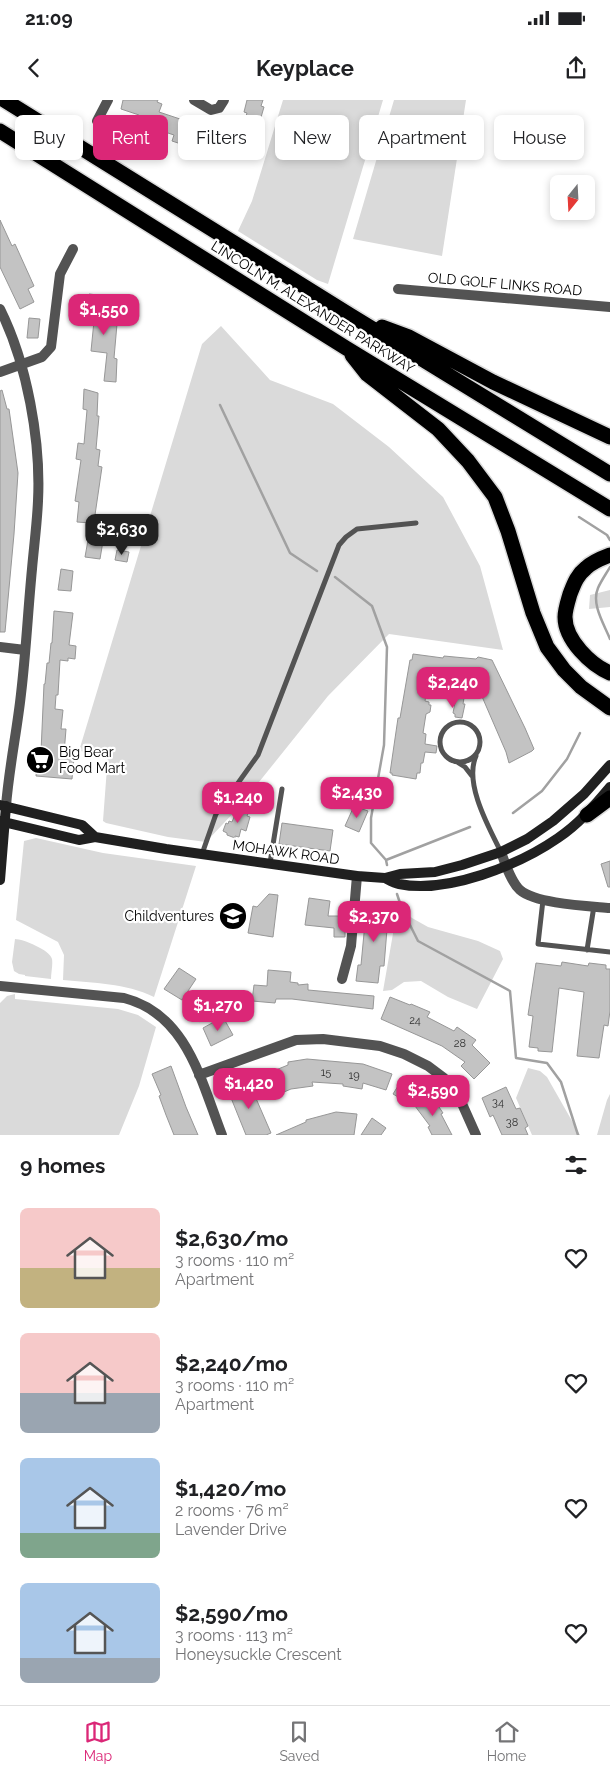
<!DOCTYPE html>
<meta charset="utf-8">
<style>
body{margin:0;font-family:Raleway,sans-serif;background:#f2f2f2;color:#202124;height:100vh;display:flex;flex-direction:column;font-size:19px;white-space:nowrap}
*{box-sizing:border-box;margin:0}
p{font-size:16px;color:#757577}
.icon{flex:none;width:28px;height:28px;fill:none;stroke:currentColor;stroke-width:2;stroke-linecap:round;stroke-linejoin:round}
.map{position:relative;height:1035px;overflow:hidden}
.side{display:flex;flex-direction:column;background:#fff;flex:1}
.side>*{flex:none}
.hud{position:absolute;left:15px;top:15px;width:580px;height:45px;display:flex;gap:10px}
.needle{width:32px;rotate:198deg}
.fabs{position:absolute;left:550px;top:75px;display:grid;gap:10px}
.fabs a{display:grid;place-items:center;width:45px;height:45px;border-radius:8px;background:#fff;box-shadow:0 2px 8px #0003;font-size:25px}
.price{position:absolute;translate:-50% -42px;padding:0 11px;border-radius:10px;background:#db2777;color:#fff;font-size:16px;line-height:32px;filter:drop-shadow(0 1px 2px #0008)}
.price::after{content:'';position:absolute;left:50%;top:30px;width:15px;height:11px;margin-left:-8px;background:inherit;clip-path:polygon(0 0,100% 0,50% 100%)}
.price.active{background:#222;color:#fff}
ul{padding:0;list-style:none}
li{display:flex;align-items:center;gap:15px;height:125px;padding:0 20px}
li span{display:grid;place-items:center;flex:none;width:140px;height:100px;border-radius:8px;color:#555}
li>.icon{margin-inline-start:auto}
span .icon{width:60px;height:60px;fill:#fffc;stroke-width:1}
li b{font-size:21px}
h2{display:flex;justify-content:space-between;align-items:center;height:60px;padding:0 20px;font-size:21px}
.pill{padding:0 18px;border-radius:8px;background:#fff;box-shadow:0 2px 8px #0003;font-size:18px;line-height:45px}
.pill.active{background:#db2777;color:#fff}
.status{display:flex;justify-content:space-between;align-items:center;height:35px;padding:0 25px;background:#fff;direction:ltr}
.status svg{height:14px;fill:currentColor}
header{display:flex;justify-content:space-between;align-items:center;height:65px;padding:0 20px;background:#fff;font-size:22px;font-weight:700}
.menu{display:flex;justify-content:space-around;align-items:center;height:70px;border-top:1px solid #e0e0e0;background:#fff;font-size:14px;color:#757577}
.menu a{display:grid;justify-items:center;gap:2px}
.menu .active{color:#db2777}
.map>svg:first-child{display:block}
.green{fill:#dadada}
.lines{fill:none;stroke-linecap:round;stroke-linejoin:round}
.stream{stroke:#a1a1a1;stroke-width:2.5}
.building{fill:#c3c3c3;stroke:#979797}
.highway-casing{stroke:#dbdbdb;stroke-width:18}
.lane{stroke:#535353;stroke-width:5}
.street{stroke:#535353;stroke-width:10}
.secondary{stroke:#202020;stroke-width:10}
.highway{stroke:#000;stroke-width:15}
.labels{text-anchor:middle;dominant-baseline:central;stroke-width:4.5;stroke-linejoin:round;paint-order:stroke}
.number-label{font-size:11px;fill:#313131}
.street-label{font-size:14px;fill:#000;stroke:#fff}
.poi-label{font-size:14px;fill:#000;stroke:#fff;text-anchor:start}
</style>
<div class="status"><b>21:09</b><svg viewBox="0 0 49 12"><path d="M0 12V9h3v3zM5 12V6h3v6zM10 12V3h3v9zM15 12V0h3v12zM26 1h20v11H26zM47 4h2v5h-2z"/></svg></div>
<header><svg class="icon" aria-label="back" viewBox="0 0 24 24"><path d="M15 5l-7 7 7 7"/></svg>Keyplace<svg class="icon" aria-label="share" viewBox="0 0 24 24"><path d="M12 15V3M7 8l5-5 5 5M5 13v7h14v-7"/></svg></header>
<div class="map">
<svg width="610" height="1035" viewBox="0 0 610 1035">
<rect width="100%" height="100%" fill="#fff"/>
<!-- green -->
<path class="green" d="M 283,0 L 383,0 L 328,184 L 317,180 L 238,131 L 252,101 Z
M 394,0 L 466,0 L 442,156 L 353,139 Z
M 221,226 L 270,280 L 333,304 L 389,347 L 443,397 L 480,466 L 503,550 L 389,534 L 328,596 L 239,707 L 206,742 L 168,737 L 106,723 L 103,721 L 108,654 L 79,651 L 202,244 Z
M 610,490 L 610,507 L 589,509 L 590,495 Z
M 36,738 L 103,753 L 196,766 L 154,897 C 125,883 94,883 63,880 L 64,855 L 58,842 L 16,820 L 24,741 Z
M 398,805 L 412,818 L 428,827 L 478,841 L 500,851 L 503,859 L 477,909 L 448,897 L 421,881 L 404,882 L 392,890 L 383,891 Z
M 15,839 C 23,839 50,850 52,859 C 53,865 51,873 51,879 L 25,876 L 25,875 L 19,874 L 14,871 L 12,862 Z
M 15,894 L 15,899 L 118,909 L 138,915 L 156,927 L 139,986 L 119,1035 L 0,1035 L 0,903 L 7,896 Z
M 528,968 L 540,971 L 547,977 L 580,1035 L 532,1035 L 516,998 Z
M 610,994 L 610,1035 L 597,1035 L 607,1000 Z"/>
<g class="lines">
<!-- stream -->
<path class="stream" d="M 220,305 L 290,453 L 317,471
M 579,417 L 607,435 L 610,440
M 610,467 C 606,474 601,481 598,488 C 591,504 604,524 610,539
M 335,477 L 372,506 L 387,547 L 384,645 L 371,718 L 371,743 L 386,760 L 387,765
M 513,713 L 542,691 L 567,659 L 580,633
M 386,760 L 470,727
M 397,794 L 402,809 L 418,841 L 510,891 L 516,958 L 547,963 L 561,982 L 578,1035"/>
</g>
<!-- building -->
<path class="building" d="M 123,0 L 158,0 L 157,2 L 162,4 L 159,12 L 189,22 L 187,27 L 190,28 L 188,33 L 194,35 L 190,47 L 172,41 L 174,35 L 156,29 L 157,26 L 137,20 L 139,15 L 121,9 Z
M 247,0 L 263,0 L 261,6 L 264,7 L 257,31 L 238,25 L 244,22 L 247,13 L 244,12 Z
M 237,26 L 249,48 L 228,59 L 217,37 L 210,58 L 201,55 L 208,33 L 232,41 L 227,31 Z
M 0,120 L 12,146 L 15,144 L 34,186 L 28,189 L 34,202 L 20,209 L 0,167 Z
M 89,194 L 106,196 L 103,223 L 117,224 L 114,258 L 117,259 L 116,282 L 104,281 L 107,253 L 91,251 L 95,211 L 88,210 Z
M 29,218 L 40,219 L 38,238 L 27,238 Z
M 84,289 L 98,293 L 97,316 L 99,316 L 96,349 L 100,350 L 98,366 L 102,367 L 95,415 L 100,415 L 98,434 L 104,435 L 100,459 L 85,457 L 91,423 L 77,422 L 79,402 L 75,401 L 81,360 L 76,359 L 78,343 L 84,344 L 87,310 L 83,309 Z
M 2,290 L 7,309 L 9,309 L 18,373 L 14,434 L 5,532 L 0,532 L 0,291 Z
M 117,450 L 129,452 L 127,462 L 115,460 Z
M 61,469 L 73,471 L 71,491 L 58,490 Z
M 54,511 L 73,513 L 69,545 L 76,546 L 75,559 L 68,558 L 68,561 L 60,560 L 58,595 L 56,595 L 55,609 L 63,610 L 61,629 L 66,629 L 64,654 L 72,655 L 72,658 L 74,658 L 72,679 L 36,676 L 38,652 L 41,652 L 44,584 L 45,584 L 47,563 L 49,563 L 51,543 L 52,543 Z
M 413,554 L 443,558 L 444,556 L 476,559 L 478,557 L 492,560 L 525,628 L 534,649 L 532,651 L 509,663 L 506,652 L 477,585 L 465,592 L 463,604 L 465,604 L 462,618 L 455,617 L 455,614 L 453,613 L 458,587 L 456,586 L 457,580 L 429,575 L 425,601 L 429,602 L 429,605 L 431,605 L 430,612 L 426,614 L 423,633 L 426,634 L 425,644 L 437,646 L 436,653 L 425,652 L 423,663 L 421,663 L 420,673 L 417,673 L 416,679 L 392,675 L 392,673 L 390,673 L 398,618 L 400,618 L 410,560 L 412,560 Z
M 354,706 L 368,711 L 359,732 L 345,726 Z
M 240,709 L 249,711 L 247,716 L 250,717 L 246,731 L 241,729 L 239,737 L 235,736 L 235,738 L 227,735 L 227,733 L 223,731 L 226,723 L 228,724 L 229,721 L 232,722 L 236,712 L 239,713 Z
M 282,723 L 333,730 L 330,751 L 279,744 Z
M 610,761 L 610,787 L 608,787 L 601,764 Z
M 269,794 L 278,795 L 273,837 L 248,833 L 253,806 L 257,807 Z
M 309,798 L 330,801 L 328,816 L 345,816 L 345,837 L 334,837 L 334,828 L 305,825 Z
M 367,802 L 389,805 L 384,866 L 380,866 L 378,883 L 356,881 L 358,865 L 361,865 Z
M 562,862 L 588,866 L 589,863 L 606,865 L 606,869 L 610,869 L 610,911 L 608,926 L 604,925 L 599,958 L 577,956 L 584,892 L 559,888 L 552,952 L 538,951 L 538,948 L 529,947 L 533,916 L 528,915 L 536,863 L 561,866 Z
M 179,868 L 196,879 L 182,900 L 164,889 Z
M 268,870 L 291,872 L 290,882 L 298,883 L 298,885 L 308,884 L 308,890 L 374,896 L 373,909 L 292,899 L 276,899 L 275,903 L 252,901 L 254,885 L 267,886 Z
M 204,892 L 217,906 L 199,922 L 186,908 Z
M 390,897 L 410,905 L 411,904 L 430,912 L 427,917 L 454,931 L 457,927 L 476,940 L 472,945 L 490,963 L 474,979 L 461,966 L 465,962 L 442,946 L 381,919 Z
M 223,917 L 233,935 L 211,946 L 203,928 Z
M 307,959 L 363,964 L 392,974 L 386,990 L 363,983 L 362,989 L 343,986 L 343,984 L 312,982 L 313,986 L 291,989 L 270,998 L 261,976 L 288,965 L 288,962 Z
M 171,966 L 186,1007 L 198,1035 L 174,1035 L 166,1015 L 159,996 L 161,995 L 152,974 Z
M 403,978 L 420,988 L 410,1004 L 393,994 Z
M 248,980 L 271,1033 L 266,1035 L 246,1035 L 227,988 Z
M 506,987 L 516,1009 L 520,1008 L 528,1026 L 525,1028 L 528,1035 L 502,1035 L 493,1015 L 490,1017 L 482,998 Z
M 431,995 L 443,1013 L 441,1014 L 452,1035 L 432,1035 L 428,1027 L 430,1026 L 415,1006 Z
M 336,1012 L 357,1014 L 354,1035 L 276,1035 L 306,1022 L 306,1020 Z
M 372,1018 L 386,1028 L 381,1035 L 361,1035 Z"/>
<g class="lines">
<defs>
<path id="highway" d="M 4,0 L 350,215 L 610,374
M 0,31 L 346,248 L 610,409
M 382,227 L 409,237 L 493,282 L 610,337
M 352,255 L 367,274 L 438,329 L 468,361 L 495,397 L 508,431 L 533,513 L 547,547 L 564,570 L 581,587 L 610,608
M 610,455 C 602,458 592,462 586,468 C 577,475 574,484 570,494 C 568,501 565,510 565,517 C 565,540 591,565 610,573
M 587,715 L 610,698"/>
</defs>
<!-- highway casing -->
<use href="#highway" class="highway-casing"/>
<!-- lane -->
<path class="lane" d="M440 642a20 20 0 1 1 40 0a20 20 0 1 1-40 0Z
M 476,656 C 464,683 488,726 501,752
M 457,662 L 465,667 L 472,676
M 202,754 L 216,714 L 258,655 L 339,445 L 346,437 L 357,429 L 416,423
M 270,763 L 282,689
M 543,800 L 538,844 L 610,852
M 587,850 L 594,806"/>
<!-- street -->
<path class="street" d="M 194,0 L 211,10 L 219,8 L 224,0
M 97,21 L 108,0
M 398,189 L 610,207
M 0,209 C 27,263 41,341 38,401 C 37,424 34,446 32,469 C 28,510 26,552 21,594 C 17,631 9,668 6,706
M 0,272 L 42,257 L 51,247 L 60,174 L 73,149
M 0,547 L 25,550
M 501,752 C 505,763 511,782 520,790 C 536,804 588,806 610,808
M 342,879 L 351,846 L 357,776
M 0,886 L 124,898 C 187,914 201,981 222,1035
M 199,975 L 296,940 L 323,939 L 380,946 L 404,954 L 428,966 L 444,978 L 459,997 L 476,1035"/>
<!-- secondary -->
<path class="secondary" d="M 0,705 L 82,725 L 95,737
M 0,721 L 79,740 L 95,737 L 166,749 L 357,776 L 385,778 L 400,774 L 435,772 L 462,765 L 501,752 L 527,739 L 553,721 L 584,694 L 610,665
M 385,778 C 389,780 394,783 399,784 C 447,794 519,765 558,738 C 579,724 594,706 610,687
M 0,780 L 6,706"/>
<!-- highway -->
<use href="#highway" class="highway"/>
</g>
<!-- icons -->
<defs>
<symbol id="supermarket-disc" viewBox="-11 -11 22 22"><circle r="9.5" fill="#000" stroke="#fff"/><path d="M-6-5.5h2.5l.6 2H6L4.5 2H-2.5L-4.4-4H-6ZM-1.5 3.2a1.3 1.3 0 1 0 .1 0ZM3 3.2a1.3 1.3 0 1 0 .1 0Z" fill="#fff"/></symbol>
<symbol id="school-disc" viewBox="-11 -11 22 22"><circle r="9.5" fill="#000" stroke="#fff"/><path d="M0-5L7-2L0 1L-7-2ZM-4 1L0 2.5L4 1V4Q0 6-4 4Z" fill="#fff"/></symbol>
</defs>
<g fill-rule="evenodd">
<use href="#supermarket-disc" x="24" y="644" width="32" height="32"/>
<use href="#school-disc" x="217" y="800" width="32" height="32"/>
</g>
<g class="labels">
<!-- number labels -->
<g class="number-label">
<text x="415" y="920">24</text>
<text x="460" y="943">28</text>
<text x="326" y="972">15</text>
<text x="354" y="975">19</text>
<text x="498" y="1002">34</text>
<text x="512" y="1022">38</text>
</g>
<!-- street labels -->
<g class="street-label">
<text transform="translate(505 184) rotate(5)">OLD GOLF LINKS ROAD</text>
<text transform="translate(313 207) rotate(32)">LINCOLN M. ALEXANDER PARKWAY</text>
<text transform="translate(286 752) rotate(8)">MOHAWK ROAD</text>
</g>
<!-- poi labels -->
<g class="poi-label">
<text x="59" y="652">Big Bear<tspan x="59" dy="16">Food Mart</tspan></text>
<text x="214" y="816" text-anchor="end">Childventures</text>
</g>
</g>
</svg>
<div class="fabs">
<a><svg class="needle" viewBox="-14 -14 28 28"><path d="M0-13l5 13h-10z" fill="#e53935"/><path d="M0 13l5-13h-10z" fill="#757577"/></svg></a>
</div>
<b class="price" style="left:104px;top:236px">$1,550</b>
<b class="price active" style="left:122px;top:456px">$2,630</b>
<b class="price" style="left:453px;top:609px">$2,240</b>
<b class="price" style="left:357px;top:719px">$2,430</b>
<b class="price" style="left:238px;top:724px">$1,240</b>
<b class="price" style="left:374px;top:843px">$2,370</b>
<b class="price" style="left:218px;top:932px">$1,270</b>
<b class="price" style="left:249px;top:1010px">$1,420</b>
<b class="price" style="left:433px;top:1017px">$2,590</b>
<div class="hud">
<a class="pill">Buy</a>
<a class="pill active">Rent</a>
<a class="pill">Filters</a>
<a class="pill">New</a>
<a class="pill">Apartment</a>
<a class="pill">House</a>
</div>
</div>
<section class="side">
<h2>9 homes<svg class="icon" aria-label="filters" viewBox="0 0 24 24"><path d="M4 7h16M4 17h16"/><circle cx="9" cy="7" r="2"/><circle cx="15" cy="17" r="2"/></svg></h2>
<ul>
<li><span style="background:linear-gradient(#f6c9c9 60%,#c2b280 0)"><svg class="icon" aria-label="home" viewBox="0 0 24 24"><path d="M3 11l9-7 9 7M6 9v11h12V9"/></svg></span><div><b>$2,630/mo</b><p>3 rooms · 110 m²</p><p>Apartment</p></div><svg class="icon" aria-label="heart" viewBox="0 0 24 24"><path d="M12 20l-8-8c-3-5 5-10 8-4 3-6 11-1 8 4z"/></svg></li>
<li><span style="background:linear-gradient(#f6c9c9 60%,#9aa5b1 0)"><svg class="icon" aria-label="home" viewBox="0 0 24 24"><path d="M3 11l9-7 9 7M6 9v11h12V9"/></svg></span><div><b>$2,240/mo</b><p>3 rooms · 110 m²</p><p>Apartment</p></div><svg class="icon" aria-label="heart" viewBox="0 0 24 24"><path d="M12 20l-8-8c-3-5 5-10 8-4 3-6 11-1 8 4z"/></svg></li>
<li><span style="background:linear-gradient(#a9c7e8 75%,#7fa58c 0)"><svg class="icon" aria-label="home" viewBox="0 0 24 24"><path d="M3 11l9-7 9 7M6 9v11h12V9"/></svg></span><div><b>$1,420/mo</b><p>2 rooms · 76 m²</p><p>Lavender Drive</p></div><svg class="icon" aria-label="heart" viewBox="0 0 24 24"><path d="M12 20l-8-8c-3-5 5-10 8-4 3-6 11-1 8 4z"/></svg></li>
<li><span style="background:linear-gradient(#a9c7e8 75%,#9aa5b1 0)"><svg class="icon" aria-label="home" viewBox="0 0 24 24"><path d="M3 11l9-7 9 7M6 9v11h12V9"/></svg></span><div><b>$2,590/mo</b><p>3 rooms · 113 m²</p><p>Honeysuckle Crescent</p></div><svg class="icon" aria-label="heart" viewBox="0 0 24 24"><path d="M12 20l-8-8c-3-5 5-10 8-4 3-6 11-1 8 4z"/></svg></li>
</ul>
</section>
<nav class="menu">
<a class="active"><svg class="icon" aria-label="map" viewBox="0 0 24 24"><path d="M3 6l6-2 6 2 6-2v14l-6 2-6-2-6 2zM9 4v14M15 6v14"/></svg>Map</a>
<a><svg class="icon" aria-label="saved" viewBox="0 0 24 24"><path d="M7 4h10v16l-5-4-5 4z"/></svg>Saved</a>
<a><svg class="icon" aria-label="home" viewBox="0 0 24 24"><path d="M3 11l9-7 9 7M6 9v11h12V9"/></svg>Home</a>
</nav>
